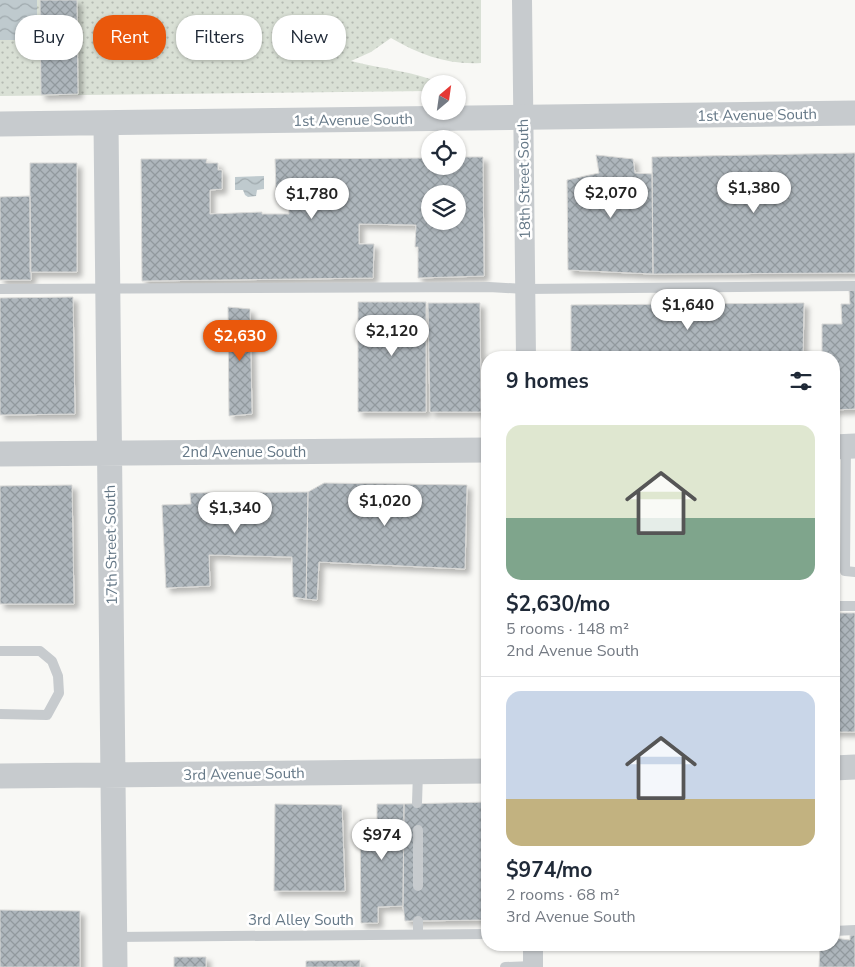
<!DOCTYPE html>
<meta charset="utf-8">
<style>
body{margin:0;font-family:"Nunito Sans",sans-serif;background:#f2f2f3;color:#1f2937;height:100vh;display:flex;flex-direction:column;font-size:19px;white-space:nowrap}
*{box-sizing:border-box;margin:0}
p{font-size:16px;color:#747a83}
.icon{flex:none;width:28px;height:28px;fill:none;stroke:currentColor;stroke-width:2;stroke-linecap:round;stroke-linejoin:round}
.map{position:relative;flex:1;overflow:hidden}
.details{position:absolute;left:481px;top:351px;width:359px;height:600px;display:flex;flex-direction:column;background:#fff;border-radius:20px;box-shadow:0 1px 4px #0004}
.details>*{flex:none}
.guide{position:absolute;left:15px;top:15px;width:391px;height:45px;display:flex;gap:10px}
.needle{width:32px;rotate:29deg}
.fabs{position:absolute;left:421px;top:75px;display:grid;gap:10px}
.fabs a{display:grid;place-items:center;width:45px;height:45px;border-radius:50%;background:#fff;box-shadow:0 1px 4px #0004;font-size:25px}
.price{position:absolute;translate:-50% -42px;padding:0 11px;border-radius:18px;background:#fff;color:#222;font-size:16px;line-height:32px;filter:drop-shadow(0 1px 2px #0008)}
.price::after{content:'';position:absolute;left:50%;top:30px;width:15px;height:11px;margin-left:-8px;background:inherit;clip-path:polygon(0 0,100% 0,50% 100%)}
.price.on{background:#ea580c;color:#fff}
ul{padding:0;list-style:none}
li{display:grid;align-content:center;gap:10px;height:265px;padding:0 25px}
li+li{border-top:1px solid #e0e1e3}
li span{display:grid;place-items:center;height:155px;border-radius:15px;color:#555}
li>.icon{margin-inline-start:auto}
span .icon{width:90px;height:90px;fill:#fffc;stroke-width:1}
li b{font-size:21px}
h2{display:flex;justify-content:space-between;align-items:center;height:60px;padding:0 25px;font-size:21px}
.tag{padding:0 18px;border-radius:20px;background:#fff;box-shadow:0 1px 4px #0004;font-size:18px;line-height:45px}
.tag.on{background:#ea580c;color:#fff}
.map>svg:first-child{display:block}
.park{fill:url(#park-dots)}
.water{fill:url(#water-waves)}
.building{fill:url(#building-cross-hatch);stroke:#d9d9d7;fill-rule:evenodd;filter:url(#shadow)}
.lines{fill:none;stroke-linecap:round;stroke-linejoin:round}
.service{stroke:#c7cbce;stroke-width:10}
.minor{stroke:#c7cbce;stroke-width:20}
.tertiary{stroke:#c7cbce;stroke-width:25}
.labels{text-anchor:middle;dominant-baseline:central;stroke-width:5;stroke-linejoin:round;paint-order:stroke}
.street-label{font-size:15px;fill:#657887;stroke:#fff}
</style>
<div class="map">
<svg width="855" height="967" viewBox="0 0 855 967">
<defs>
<pattern id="park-dots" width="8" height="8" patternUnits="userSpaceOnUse" patternTransform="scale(1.25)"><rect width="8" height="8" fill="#d9e0d5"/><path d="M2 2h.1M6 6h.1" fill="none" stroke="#b4bab2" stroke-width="1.8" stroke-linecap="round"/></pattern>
<pattern id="water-waves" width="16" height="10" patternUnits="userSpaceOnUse" patternTransform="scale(1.25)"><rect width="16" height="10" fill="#bfcace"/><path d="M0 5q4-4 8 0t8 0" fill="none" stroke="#9fa9ad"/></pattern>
<pattern id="building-cross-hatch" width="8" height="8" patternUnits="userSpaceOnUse" patternTransform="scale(1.25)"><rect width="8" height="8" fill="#aeb6bc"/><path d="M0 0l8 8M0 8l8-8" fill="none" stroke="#91999e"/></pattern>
<filter id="shadow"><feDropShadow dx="4.5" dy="4.5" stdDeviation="2.5" flood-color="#0004"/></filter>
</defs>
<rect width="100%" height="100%" fill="#f8f8f5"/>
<!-- park -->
<path class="park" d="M 0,0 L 481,0 L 481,63 C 448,65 420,55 391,38 L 371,52 L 351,61 C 382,69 413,71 443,84 L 430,84 L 430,91 L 0,96 Z"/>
<!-- water -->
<path class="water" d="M 0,0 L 37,0 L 37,40 L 0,40 Z
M 264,176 L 264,189 L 257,190 L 256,196 L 248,197 L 245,195 L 243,190 L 235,190 L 235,177 Z"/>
<!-- building -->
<path class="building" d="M 40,0 L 77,0 L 78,94 L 41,95 Z
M 855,153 L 855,273 L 653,274 L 652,157 Z
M 596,155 L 633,159 L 635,173 L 652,174 L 653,274 L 568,270 L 567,180 L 599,173 Z
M 458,157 L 483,157 L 484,276 L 418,278 L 418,247 L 415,247 L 416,225 L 359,224 L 359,244 L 374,244 L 373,278 L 142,281 L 141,159 L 207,159 L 206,163 L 218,163 L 218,170 L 222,170 L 222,189 L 210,190 L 210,214 L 262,212 L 262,214 L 289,214 L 288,190 L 276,190 L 275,159 L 430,158 L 430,166 L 458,166 ZM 430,194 L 458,194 L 458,221 L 430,221 Z
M 30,163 L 77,163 L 77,272 L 30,272 Z
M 30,196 L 31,280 L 0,280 L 0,197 Z
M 849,289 L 855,289 L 855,409 L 834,410 L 834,358 L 822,358 L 822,324 L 842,324 L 841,304 L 850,304 Z
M 73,297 L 75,414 L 0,415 L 0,298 Z
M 358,302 L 426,302 L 426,412 L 358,412 Z
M 428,303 L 480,303 L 481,412 L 430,412 Z
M 804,303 L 803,358 L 571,358 L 571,305 Z
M 228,307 L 250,309 L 252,414 L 229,416 Z
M 324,483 L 467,485 L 465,569 L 319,562 L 317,600 L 306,599 L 308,492 Z
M 72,485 L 74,604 L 0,604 L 0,486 Z
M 308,492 L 306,599 L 293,597 L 292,557 L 209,555 L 210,586 L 166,588 L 162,505 L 191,504 L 190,493 Z
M 834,613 L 855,613 L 855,732 L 834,732 Z
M 488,802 L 488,920 L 405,921 L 403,906 L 404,804 Z
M 275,804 L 342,805 L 345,891 L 274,891 Z
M 377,804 L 404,804 L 403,906 L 378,907 L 378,923 L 361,923 L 360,820 L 377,820 Z
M 0,910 L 80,911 L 80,967 L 0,967 Z
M 850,935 L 855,935 L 855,967 L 819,967 L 820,945 L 834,945 L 834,938 L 850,940 Z
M 174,957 L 206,957 L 206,967 L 174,967 Z
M 360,960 L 360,967 L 306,967 L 306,961 Z"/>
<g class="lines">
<!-- service -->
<path class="service" d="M 0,289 L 489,287 L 526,289 L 855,286
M 846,446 L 845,571 L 855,572
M 834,606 L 855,606
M 0,651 L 40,651 L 52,661 L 58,676 L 59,693 L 47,715 L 0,714
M 417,803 L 418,772
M 418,830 L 418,886
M 418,921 L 418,934
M 834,931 L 855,930
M 115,937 L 488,934
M 505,967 L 533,966"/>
<!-- minor -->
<path class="minor" d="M 522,0 L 526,358
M 533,945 L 533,967"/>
<!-- tertiary -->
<path class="tertiary" d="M 106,123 L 115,967
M 0,124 L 855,113
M 834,447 L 855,446
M 0,454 L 488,450
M 834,768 L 855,767
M 0,776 L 488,771"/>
</g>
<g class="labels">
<!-- street labels -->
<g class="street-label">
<text transform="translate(757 115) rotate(-1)">1st Avenue South</text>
<text transform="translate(353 120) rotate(-1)">1st Avenue South</text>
<text transform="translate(524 179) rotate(-91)">18th Street South</text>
<text x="244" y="452">2nd Avenue South</text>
<text transform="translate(111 545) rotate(-91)">17th Street South</text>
<text transform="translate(244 774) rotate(-1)">3rd Avenue South</text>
<text x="301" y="920">3rd Alley South</text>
</g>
</g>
</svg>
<div class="fabs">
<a><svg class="needle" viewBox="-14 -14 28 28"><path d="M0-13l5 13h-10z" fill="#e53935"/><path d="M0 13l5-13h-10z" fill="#747a83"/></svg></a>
<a><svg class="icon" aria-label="locate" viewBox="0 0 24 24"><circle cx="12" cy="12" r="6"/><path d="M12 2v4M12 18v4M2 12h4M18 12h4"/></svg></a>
<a><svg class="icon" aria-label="layers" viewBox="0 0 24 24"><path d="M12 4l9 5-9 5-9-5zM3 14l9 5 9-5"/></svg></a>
</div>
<b class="price" style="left:754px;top:214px">$1,380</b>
<b class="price" style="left:611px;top:219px">$2,070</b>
<b class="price" style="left:312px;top:220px">$1,780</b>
<b class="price" style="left:688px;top:331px">$1,640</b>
<b class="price" style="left:392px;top:357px">$2,120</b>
<b class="price on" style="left:240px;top:362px">$2,630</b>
<b class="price" style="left:385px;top:527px">$1,020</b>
<b class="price" style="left:235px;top:534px">$1,340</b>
<b class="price" style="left:382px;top:861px">$974</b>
<div class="guide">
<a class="tag">Buy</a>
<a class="tag on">Rent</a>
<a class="tag">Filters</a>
<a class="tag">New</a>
</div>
<section class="details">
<h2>9 homes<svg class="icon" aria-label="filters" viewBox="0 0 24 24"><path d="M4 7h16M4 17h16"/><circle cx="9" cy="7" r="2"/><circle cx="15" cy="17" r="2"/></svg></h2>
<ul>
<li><span style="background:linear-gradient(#dfe7d0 60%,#7fa58c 0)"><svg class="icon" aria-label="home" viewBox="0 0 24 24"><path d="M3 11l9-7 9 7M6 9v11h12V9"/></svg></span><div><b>$2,630/mo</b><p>5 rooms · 148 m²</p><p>2nd Avenue South</p></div></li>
<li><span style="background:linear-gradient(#c9d6e8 70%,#c2b280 0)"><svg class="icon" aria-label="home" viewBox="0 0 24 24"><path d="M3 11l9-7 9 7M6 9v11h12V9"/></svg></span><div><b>$974/mo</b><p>2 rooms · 68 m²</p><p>3rd Avenue South</p></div></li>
</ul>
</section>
</div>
